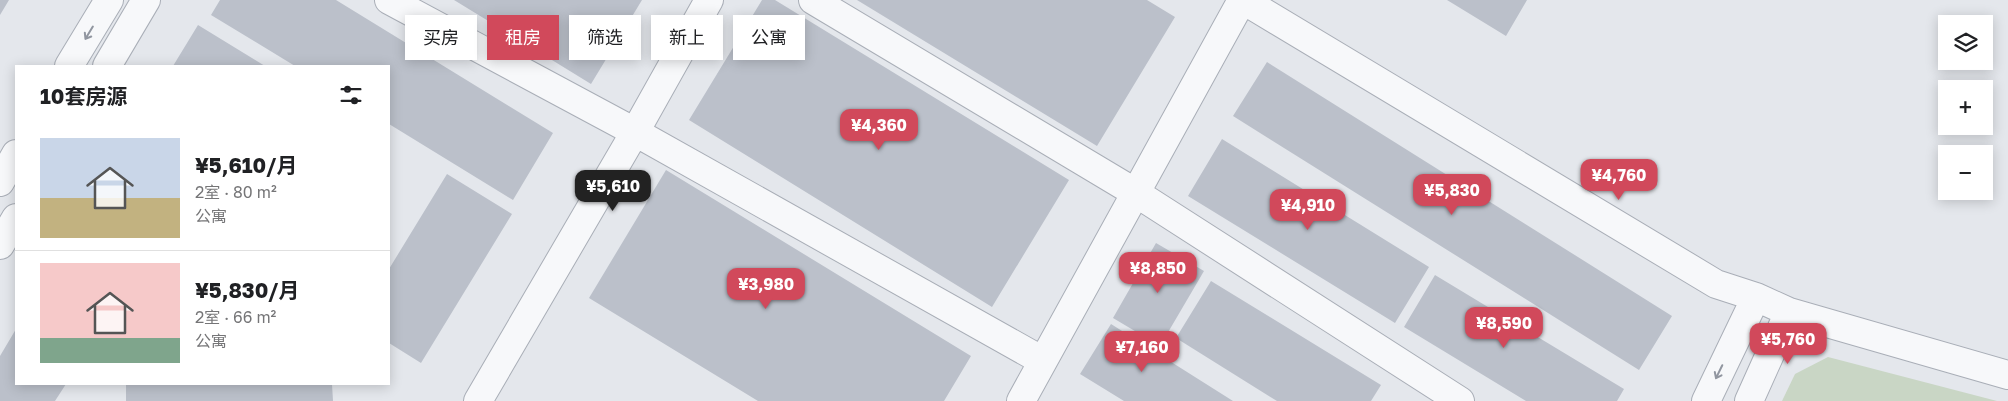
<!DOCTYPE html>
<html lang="zh">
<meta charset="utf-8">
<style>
body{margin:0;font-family:"Golos Text","Noto Sans SC",sans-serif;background:#f2f2f2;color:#202124;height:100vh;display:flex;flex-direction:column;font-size:19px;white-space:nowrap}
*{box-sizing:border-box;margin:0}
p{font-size:16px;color:#757577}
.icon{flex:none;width:28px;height:28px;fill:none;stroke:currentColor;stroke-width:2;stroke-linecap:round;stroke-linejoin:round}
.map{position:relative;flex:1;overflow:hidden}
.drawer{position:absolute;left:15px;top:65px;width:375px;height:320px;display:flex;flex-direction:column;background:#fff;border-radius:0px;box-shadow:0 2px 12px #0003}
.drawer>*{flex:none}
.hud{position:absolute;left:405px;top:15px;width:475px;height:45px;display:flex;gap:10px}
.fabs{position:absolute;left:1938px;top:15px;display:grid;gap:10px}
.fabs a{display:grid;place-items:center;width:55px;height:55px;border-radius:0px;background:#fff;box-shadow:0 2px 12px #0003;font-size:25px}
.price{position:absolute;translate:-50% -42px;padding:0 11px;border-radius:10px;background:#d1495b;color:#fff;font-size:16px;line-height:32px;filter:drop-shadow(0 1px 2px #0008)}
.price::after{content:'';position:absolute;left:50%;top:30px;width:15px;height:11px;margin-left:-8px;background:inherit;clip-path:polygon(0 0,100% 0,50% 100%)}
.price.current{background:#222;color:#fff}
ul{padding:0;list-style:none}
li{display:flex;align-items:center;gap:15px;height:125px;padding:0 25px}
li+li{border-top:1px solid #e0e0e0}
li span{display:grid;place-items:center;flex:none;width:140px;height:100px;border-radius:0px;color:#555}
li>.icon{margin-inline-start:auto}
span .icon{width:60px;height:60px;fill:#fffc;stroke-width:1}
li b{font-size:21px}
h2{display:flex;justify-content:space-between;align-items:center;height:60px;padding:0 25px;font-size:21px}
.tag{padding:0 18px;border-radius:0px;background:#fff;box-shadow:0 2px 12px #0003;font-size:18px;line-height:45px}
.tag.current{background:#d1495b;color:#fff}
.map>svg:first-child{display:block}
.green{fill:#c9d6c5}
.building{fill:#bbc0ca}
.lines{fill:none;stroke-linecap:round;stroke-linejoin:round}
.minor-casing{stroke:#a9aeb7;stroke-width:30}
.minor{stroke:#f7f8fa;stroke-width:28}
.oneway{stroke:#9196a0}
</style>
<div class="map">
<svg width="2008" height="401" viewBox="0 0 2008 401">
<rect width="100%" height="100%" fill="#e4e7ec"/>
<!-- green -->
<path class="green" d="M 1828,357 L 1997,401 L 1782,401 L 1795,374 Z"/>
<!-- building -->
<path class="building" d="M 0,0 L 9,0 L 0,15 Z
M 220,0 L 336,0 L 553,133 L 513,200 L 389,124 L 389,66 L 295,66 L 211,15 Z
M 454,0 L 642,0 L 591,84 Z
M 762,0 L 775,0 L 1069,180 L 992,307 L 689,120 Z
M 857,0 L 1147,0 L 1175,17 L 1097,146 Z
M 1447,0 L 1527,0 L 1506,36 Z
M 198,25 L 265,66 L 173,66 Z
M 1267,62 L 1672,316 L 1639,370 L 1233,116 Z
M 1222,139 L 1429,267 L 1395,323 L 1188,196 Z
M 666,170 L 971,356 L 944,401 L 758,401 L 589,298 Z
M 447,174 L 512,214 L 421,363 L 389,343 L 389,269 Z
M 1156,243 L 1204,271 L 1160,346 L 1113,318 Z
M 1435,275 L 1624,389 L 1617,401 L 1526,401 L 1404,327 Z
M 1211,281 L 1381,385 L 1371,401 L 1277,401 L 1176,338 Z
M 1111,324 L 1233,401 L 1124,401 L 1080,374 Z
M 16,329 L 16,384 L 66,384 L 55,401 L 0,401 L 0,356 Z
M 126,384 L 332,384 L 333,401 L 126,401 Z"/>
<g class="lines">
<defs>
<path id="minor" d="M 389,0 L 635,132 L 1043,361
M 813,0 L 1136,193 L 1460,401
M 1243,0 L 1716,284 L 1756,297 L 1789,312 L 2008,375
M 69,66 L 109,0
M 107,66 L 146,0
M 0,182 L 16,154
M 0,245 L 16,218
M 478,401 L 635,132 L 709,0
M 1021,401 L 1242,0
M 1706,401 L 1756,297
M 1749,401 L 1789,312"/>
</defs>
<!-- minor casing -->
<use href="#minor" class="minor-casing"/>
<!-- minor -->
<use href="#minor" class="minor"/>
</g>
<!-- one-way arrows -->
<defs><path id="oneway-shaft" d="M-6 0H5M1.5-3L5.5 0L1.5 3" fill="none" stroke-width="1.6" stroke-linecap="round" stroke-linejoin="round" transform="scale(1.25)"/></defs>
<g class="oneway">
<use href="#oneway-shaft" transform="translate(89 33) rotate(121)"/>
<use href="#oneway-shaft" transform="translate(1719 372) rotate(116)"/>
</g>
</svg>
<div class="fabs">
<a><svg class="icon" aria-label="layers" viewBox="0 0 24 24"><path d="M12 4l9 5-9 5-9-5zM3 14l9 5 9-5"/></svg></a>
<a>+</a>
<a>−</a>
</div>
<b class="price" style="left:879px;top:151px">¥4,360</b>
<b class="price" style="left:1619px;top:201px">¥4,760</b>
<b class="price current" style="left:613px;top:212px">¥5,610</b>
<b class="price" style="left:1452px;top:216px">¥5,830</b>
<b class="price" style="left:1308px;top:231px">¥4,910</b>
<b class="price" style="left:1158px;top:294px">¥8,850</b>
<b class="price" style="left:766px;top:310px">¥3,980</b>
<b class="price" style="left:1504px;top:349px">¥8,590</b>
<b class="price" style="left:1788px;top:365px">¥5,760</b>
<b class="price" style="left:1142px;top:373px">¥7,160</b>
<div class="hud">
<a class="tag">买房</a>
<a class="tag current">租房</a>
<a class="tag">筛选</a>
<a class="tag">新上</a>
<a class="tag">公寓</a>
</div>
<section class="drawer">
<h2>10套房源<svg class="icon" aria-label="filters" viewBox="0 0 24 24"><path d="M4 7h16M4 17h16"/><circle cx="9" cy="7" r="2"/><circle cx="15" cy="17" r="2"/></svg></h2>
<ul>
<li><span style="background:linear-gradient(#c9d6e8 60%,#c2b280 0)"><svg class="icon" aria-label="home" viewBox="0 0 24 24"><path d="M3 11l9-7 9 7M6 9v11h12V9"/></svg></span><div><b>¥5,610/月</b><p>2室 · 80 m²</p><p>公寓</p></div></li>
<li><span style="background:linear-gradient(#f6c9c9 75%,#7fa58c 0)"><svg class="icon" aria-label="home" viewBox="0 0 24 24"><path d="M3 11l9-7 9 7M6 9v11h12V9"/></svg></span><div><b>¥5,830/月</b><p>2室 · 66 m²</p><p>公寓</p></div></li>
</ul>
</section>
</div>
